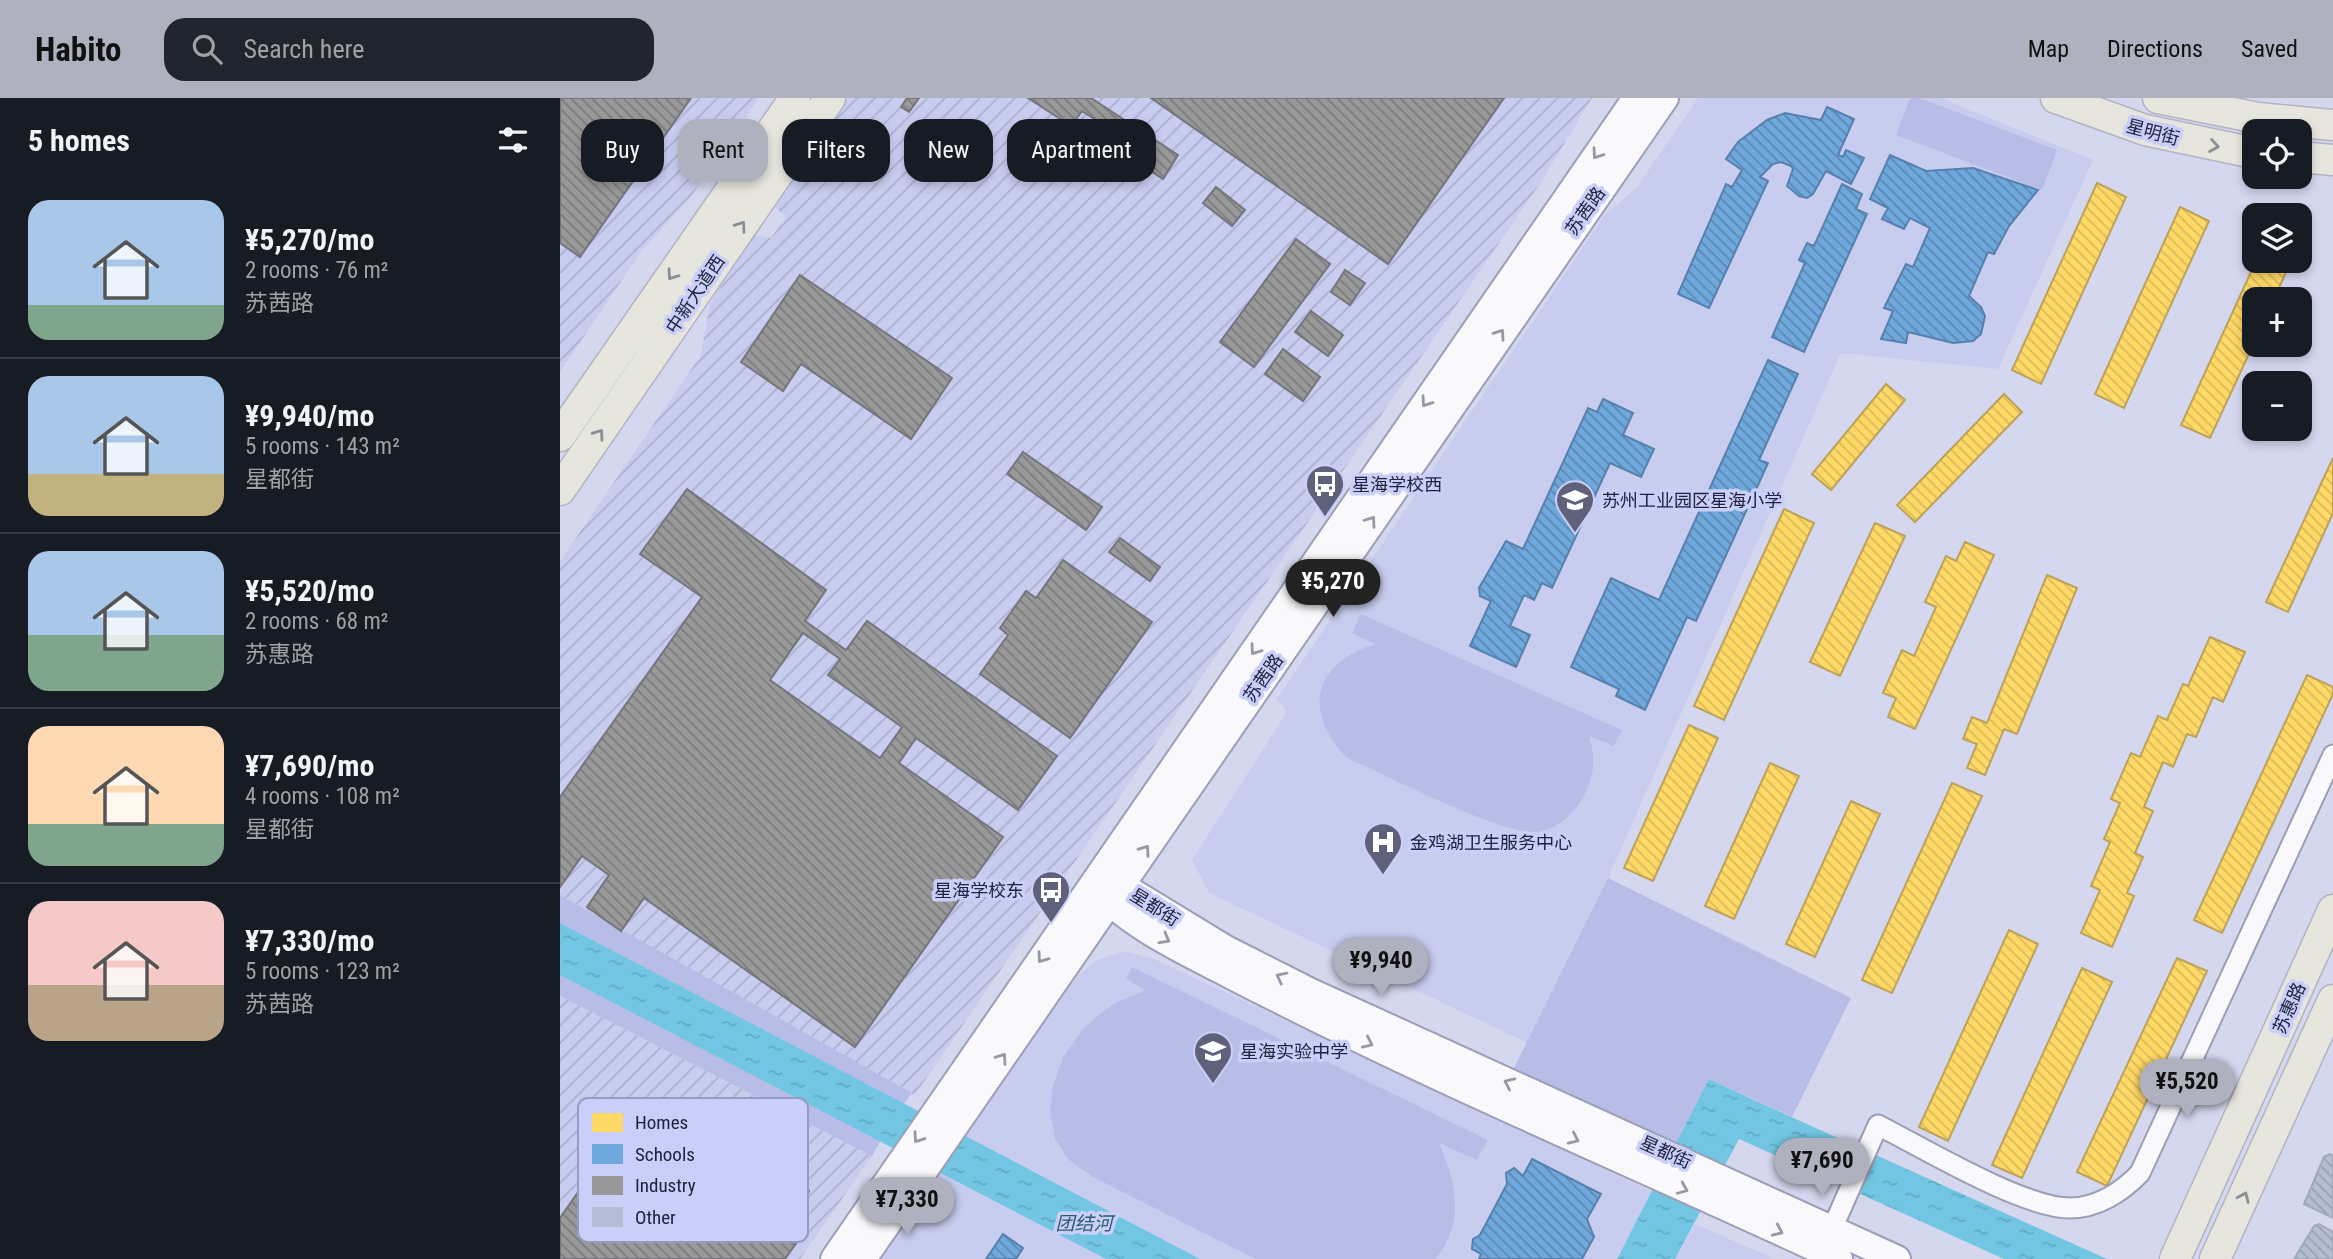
<!DOCTYPE html>
<meta charset="utf-8">
<style>
body{margin:0;font-family:"Roboto Condensed","Noto Sans SC",sans-serif;background:#20242c;color:#f1f3f6;height:100vh;display:flex;flex-direction:column;font-size:26px;white-space:nowrap}
*{box-sizing:border-box;margin:0}
p{font-size:23px;color:#9ea1a6}
.icon{flex:none;width:38px;height:38px;fill:none;stroke:currentColor;stroke-width:2;stroke-linecap:round;stroke-linejoin:round}
.map{position:relative;flex:1;overflow:hidden}
.drawer{display:flex;flex-direction:column;background:#171b24;width:560px}
.drawer>*{flex:none}
.top-card{position:absolute;left:21px;top:21px;width:665px;height:63px;display:flex;gap:14px}
.buttons{position:absolute;left:1682px;top:21px;display:grid;gap:14px}
.buttons a{display:grid;place-items:center;width:70px;height:70px;border-radius:14px;background:#171b24;box-shadow:0 4px 10px #0003;font-size:35px}
.price{position:absolute;translate:-50% -60px;padding:0 16px;border-radius:24px;background:#afb1bf;color:#111;font-size:23px;line-height:46px;filter:drop-shadow(0 2px 4px #0008)}
.price::after{content:'';position:absolute;left:50%;top:42px;width:21px;height:16px;margin-left:-10px;background:inherit;clip-path:polygon(0 0,100% 0,50% 100%)}
.price.on{background:#222;color:#fff}
ul{padding:0;list-style:none}
li{display:flex;align-items:center;gap:21px;height:175px;padding:0 28px}
li+li{border-top:2px solid #363941}
li span{display:grid;place-items:center;flex:none;width:196px;height:140px;border-radius:21px;color:#555}
li>.icon{margin-inline-start:auto}
span .icon{width:84px;height:84px;fill:#fffc;stroke-width:1}
li b{font-size:30px}
h2{display:flex;justify-content:space-between;align-items:center;height:84px;padding:0 28px;font-size:30px}
.chip{padding:0 24px;border-radius:21px;background:#171b24;box-shadow:0 4px 10px #0003;font-size:24px;line-height:63px}
.chip.on{background:#afb1bf;color:#111}
header{display:flex;align-items:center;gap:42px;box-sizing:border-box;height:98px;padding:0 35px;background:#afb1bf;color:#111}
header strong{font-size:33px}
nav{display:flex;gap:38px;margin-inline-start:auto;font-size:24px}
.search{width:490px;height:63px;background:#20242c;display:flex;align-items:center;gap:18px;box-sizing:border-box;padding:0 24px;border-radius:21px;color:#9ea1a6;font-size:26px}
main{display:flex;flex:1;min-height:0}
.map>svg:first-child{display:block}
.built{fill:#c8cdf0}
.industrial{fill:url(#industrial-furrows)}
.green{fill:#b7bde7}
.water{fill:url(#water-ripples)}
.homes{fill:url(#homes-back-hatch);stroke:#bca25a;stroke-width:2}
.schools{fill:url(#schools-back-hatch);stroke:#5780ac;stroke-width:2}
.industry{fill:url(#industry-back-hatch);stroke:#75757d;stroke-width:2;fill-rule:evenodd}
.building{fill:url(#building-back-hatch);stroke:#a1a9bf;stroke-width:2}
.lines{fill:none;stroke-linecap:round;stroke-linejoin:round}
.minor-casing{stroke:#9c9eb5;stroke-width:23}
.secondary-casing{stroke:#9c9eb5;stroke-width:30}
.primary-casing{stroke:#b3b4c3;stroke-width:33}
.minor{stroke:#f9f9fc;stroke-width:19}
.secondary{stroke:#f9f9fc;stroke-width:26}
.primary{stroke:#e6e5de;stroke-width:30}
.oneway{stroke:#8d8d96}
.oneway2{stroke:#9798a6}
.labels{text-anchor:middle;dominant-baseline:central;stroke-width:7;stroke-linejoin:round;paint-order:stroke}
.street-label{font-size:18px;fill:#20223d;stroke:#c9cff9}
.poi-label{font-size:18px;fill:#20223d;stroke:#c9cff9;text-anchor:start}
.water-label{font-size:19px;font-style:italic;fill:#2b5c6a;stroke:#c9cff9}
.key{fill:#c9cff9;stroke:#969bc1;stroke-width:2}
.key-label{font-size:19px;fill:#20223d}
</style>
<header>
<strong>Habito</strong>
<div class="search"><svg class="icon" aria-label="search" viewBox="0 0 24 24"><circle cx="10" cy="10" r="6"/><path d="M15 15l6 6"/></svg>Search here</div>
<nav><a>Map</a><a>Directions</a><a>Saved</a></nav>
</header>
<main>
<section class="drawer">
<h2>5 homes<svg class="icon" aria-label="filters" viewBox="0 0 24 24"><path d="M4 7h16M4 17h16"/><circle cx="9" cy="7" r="2"/><circle cx="15" cy="17" r="2"/></svg></h2>
<ul>
<li><span style="background:linear-gradient(#a9c7e8 75%,#7fa58c 0)"><svg class="icon" aria-label="home" viewBox="0 0 24 24"><path d="M3 11l9-7 9 7M6 9v11h12V9"/></svg></span><div><b>¥5,270/mo</b><p>2 rooms · 76 m²</p><p>苏茜路</p></div></li>
<li><span style="background:linear-gradient(#a9c7e8 70%,#c2b280 0)"><svg class="icon" aria-label="home" viewBox="0 0 24 24"><path d="M3 11l9-7 9 7M6 9v11h12V9"/></svg></span><div><b>¥9,940/mo</b><p>5 rooms · 143 m²</p><p>星都街</p></div></li>
<li><span style="background:linear-gradient(#a9c7e8 60%,#7fa58c 0)"><svg class="icon" aria-label="home" viewBox="0 0 24 24"><path d="M3 11l9-7 9 7M6 9v11h12V9"/></svg></span><div><b>¥5,520/mo</b><p>2 rooms · 68 m²</p><p>苏惠路</p></div></li>
<li><span style="background:linear-gradient(#ffd9b3 70%,#7fa58c 0)"><svg class="icon" aria-label="home" viewBox="0 0 24 24"><path d="M3 11l9-7 9 7M6 9v11h12V9"/></svg></span><div><b>¥7,690/mo</b><p>4 rooms · 108 m²</p><p>星都街</p></div></li>
<li><span style="background:linear-gradient(#f6c9c9 60%,#b9a48a 0)"><svg class="icon" aria-label="home" viewBox="0 0 24 24"><path d="M3 11l9-7 9 7M6 9v11h12V9"/></svg></span><div><b>¥7,330/mo</b><p>5 rooms · 123 m²</p><p>苏茜路</p></div></li>
</ul>
</section>
<div class="map">
<svg width="1773" height="1161" viewBox="0 0 1773 1161">
<defs>
<pattern id="industrial-furrows" width="10" height="10" patternUnits="userSpaceOnUse" patternTransform="scale(1.75)"><rect width="10" height="10" fill="#c8cdf0"/><path d="M-1 1l2-2M0 10L10 0M9 11l2-2" fill="none" stroke="#acb0cf"/></pattern>
<pattern id="water-ripples" width="26" height="14" patternUnits="userSpaceOnUse" patternTransform="scale(1.75)"><rect width="26" height="14" fill="#72c6e3"/><path d="M2 4q2-2 4 0t4 0M15 11q2-2 4 0t4 0" fill="none" stroke="#62aac4"/></pattern>
<pattern id="homes-back-hatch" width="6" height="6" patternUnits="userSpaceOnUse" patternTransform="scale(1.75)"><rect width="6" height="6" fill="#ffd966"/><path d="M-1 5l2 2M0 0l6 6M5-1l2 2" fill="none" stroke="#daba59"/></pattern>
<pattern id="schools-back-hatch" width="6" height="6" patternUnits="userSpaceOnUse" patternTransform="scale(1.75)"><rect width="6" height="6" fill="#6fa8dc"/><path d="M-1 5l2 2M0 0l6 6M5-1l2 2" fill="none" stroke="#5b88b4"/></pattern>
<pattern id="industry-back-hatch" width="6" height="6" patternUnits="userSpaceOnUse" patternTransform="scale(1.75)"><rect width="6" height="6" fill="#999"/><path d="M-1 5l2 2M0 0l6 6M5-1l2 2" fill="none" stroke="#7c7c7e"/></pattern>
<pattern id="building-back-hatch" width="6" height="6" patternUnits="userSpaceOnUse" patternTransform="scale(1.75)"><rect width="6" height="6" fill="#b4bdd3"/><path d="M-1 5l2 2M0 0l6 6M5-1l2 2" fill="none" stroke="#9aa2b6"/></pattern>
</defs>
<rect width="100%" height="100%" fill="#d4d7ee"/>
<!-- built -->
<path class="built" d="M 1138,0 L 1381,0 L 1533,62 L 1438,271 L 1281,255 L 1048,780 L 968,945 L 649,795 L 632,762 L 727,614 L 717,601 L 1044,118 L 1077,89 Z
M 565,853 L 594,861 L 1093,1094 L 1056,1161 L 321,1161 L 515,880 L 537,862 Z
M 1135,1126 L 1215,1161 L 1115,1161 Z"/>
<!-- industrial -->
<path class="industrial" d="M 0,0 L 199,0 L 130,100 L 80,155 L 0,274 Z
M 279,0 L 1032,0 L 979,87 L 355,997 L 0,797 L 0,463 L 141,257 L 150,205 L 194,138 L 211,140 L 226,119 L 208,103 Z
M 0,898 L 312,1058 L 240,1161 L 0,1161 Z"/>
<!-- green -->
<path class="green" d="M 1350,0 L 1360,0 L 1497,52 L 1482,92 L 1336,37 Z
M 801,516 L 1062,632 L 1054,648 L 1029,638 C 1037,662 1034,682 1020,704 C 1012,718 994,732 977,734 C 940,737 827,677 787,660 C 742,613 753,566 815,546 L 792,535 Z
M 1048,780 L 1291,900 L 1232,1019 L 1149,981 L 1117,1046 L 954,970 Z
M 0,797 L 352,995 L 343,1007 L 0,825 Z
M 572,869 L 928,1042 L 917,1062 L 879,1045 C 896,1085 906,1122 876,1161 L 696,1161 L 533,1079 L 508,1061 L 495,1041 L 490,1012 L 493,987 L 503,960 L 522,932 L 541,915 L 558,904 L 585,892 L 566,881 Z
M 0,877 L 321,1042 L 312,1058 L 0,898 Z"/>
<!-- water -->
<path class="water" d="M 0,825 L 640,1161 L 546,1161 L 0,877 Z
M 1149,981 L 1196,1003 L 1547,1161 L 1444,1161 L 1179,1041 L 1115,1161 L 1057,1161 Z"/>
<!-- homes -->
<path class="homes" d="M 1537,85 L 1566,99 L 1481,286 L 1452,272 Z
M 1620,109 L 1649,123 L 1564,310 L 1535,296 Z
M 1696,163 L 1731,163 L 1714,201 L 1694,201 L 1694,245 L 1650,340 L 1621,327 Z
M 1326,286 L 1345,302 L 1271,392 L 1252,376 Z
M 1444,296 L 1462,314 L 1355,424 L 1337,407 Z
M 1773,360 L 1773,415 L 1728,514 L 1706,504 Z
M 1224,411 L 1254,425 L 1164,622 L 1134,608 Z
M 1315,425 L 1345,438 L 1280,578 L 1250,564 Z
M 1405,444 L 1434,457 L 1355,631 L 1328,619 L 1336,600 L 1323,595 L 1342,552 L 1354,558 L 1376,509 L 1365,504 L 1386,458 L 1396,463 Z
M 1487,477 L 1517,490 L 1457,636 L 1444,631 L 1425,677 L 1407,670 L 1417,646 L 1403,641 L 1412,619 L 1427,625 Z
M 1650,539 L 1685,554 L 1663,604 L 1653,599 L 1636,639 L 1627,636 L 1613,669 L 1603,664 L 1584,709 L 1593,713 L 1575,755 L 1583,759 L 1567,795 L 1574,798 L 1552,849 L 1521,835 L 1540,792 L 1531,788 L 1550,744 L 1544,741 L 1560,705 L 1551,701 L 1571,655 L 1580,659 L 1598,618 L 1607,622 L 1623,586 L 1628,588 Z
M 1747,577 L 1773,589 L 1773,596 L 1662,835 L 1634,822 Z
M 1129,627 L 1158,640 L 1093,783 L 1064,770 Z
M 1210,665 L 1239,678 L 1174,821 L 1145,808 Z
M 1392,685 L 1422,698 L 1332,895 L 1302,882 Z
M 1291,703 L 1320,716 L 1255,859 L 1226,846 Z
M 1449,832 L 1478,846 L 1388,1043 L 1359,1029 Z
M 1617,860 L 1647,873 L 1547,1088 L 1517,1074 Z
M 1522,870 L 1552,884 L 1462,1080 L 1432,1067 Z"/>
<!-- schools -->
<path class="schools" d="M 1267,9 L 1294,21 L 1278,57 L 1283,59 L 1286,52 L 1304,60 L 1291,86 L 1266,73 L 1253,96 L 1247,100 L 1239,98 L 1227,88 L 1233,71 L 1231,68 L 1221,64 L 1213,66 L 1200,79 L 1208,83 L 1149,210 L 1118,196 L 1166,86 L 1172,89 L 1182,72 L 1166,61 L 1178,44 L 1207,22 L 1225,15 L 1261,22 Z
M 1330,57 L 1366,73 L 1413,70 L 1478,92 L 1449,128 L 1434,156 L 1428,154 L 1409,198 L 1421,209 L 1425,218 L 1421,236 L 1413,243 L 1393,245 L 1348,234 L 1346,245 L 1321,241 L 1333,213 L 1324,210 L 1346,166 L 1353,169 L 1370,130 L 1350,120 L 1344,131 L 1322,121 L 1328,110 L 1310,101 Z
M 1282,86 L 1302,96 L 1296,111 L 1307,116 L 1244,254 L 1212,239 L 1245,165 L 1239,162 L 1247,145 L 1254,148 Z
M 1208,262 L 1238,276 L 1199,362 L 1208,365 L 1136,523 L 1127,519 L 1085,612 L 1056,598 L 1059,591 L 1011,569 L 1051,480 L 1099,502 Z
M 1043,301 L 1073,315 L 1063,337 L 1094,351 L 1081,379 L 1050,365 L 992,490 L 982,485 L 974,502 L 964,497 L 950,528 L 970,537 L 956,569 L 910,548 L 931,503 L 920,498 L 919,490 L 946,443 L 963,451 L 1028,310 L 1037,314 Z
M 972,1061 L 1041,1096 L 1027,1121 L 1034,1139 L 1022,1161 L 919,1161 L 921,1156 L 912,1151 L 913,1141 L 920,1137 L 947,1086 L 946,1075 L 954,1070 L 963,1078 Z
M 443,1136 L 463,1150 L 456,1161 L 426,1161 Z"/>
<!-- industry -->
<path class="industry" d="M 0,0 L 131,0 L 20,159 L 0,145 Z
M 347,0 L 359,0 L 349,14 L 341,9 Z
M 468,0 L 531,0 L 618,57 L 603,81 L 579,65 L 586,55 L 522,13 L 511,28 Z
M 591,0 L 944,0 L 828,166 Z
M 656,89 L 685,112 L 672,128 L 643,105 Z
M 736,141 L 770,166 L 694,269 L 660,244 Z
M 785,172 L 805,185 L 790,207 L 771,194 Z
M 240,177 L 392,280 L 351,341 L 241,266 L 223,293 L 181,264 Z
M 751,213 L 783,237 L 768,258 L 735,234 Z
M 723,251 L 760,279 L 743,303 L 705,276 Z
M 463,354 L 542,409 L 526,432 L 447,376 Z
M 127,391 L 266,492 L 245,523 L 286,552 L 307,523 L 497,658 L 458,712 L 356,640 L 339,665 L 443,739 L 295,949 L 84,800 L 61,833 L 27,809 L 49,777 L 22,758 L 0,789 L 0,699 L 142,499 L 80,456 ZM 243,535 L 280,561 L 268,577 L 342,629 L 320,660 L 210,582 Z
M 560,440 L 600,469 L 590,483 L 549,454 Z
M 503,462 L 592,524 L 510,640 L 420,576 L 448,537 L 440,530 L 466,493 L 476,500 Z
M 83,1001 L 204,1086 L 225,1072 L 241,1077 L 249,1093 L 245,1104 L 231,1115 L 223,1115 L 246,1131 L 225,1161 L 0,1161 L 0,1120 Z"/>
<!-- building -->
<path class="building" d="M 1770,1056 L 1773,1058 L 1773,1120 L 1744,1106 L 1764,1059 Z
M 1759,1126 L 1773,1134 L 1773,1161 L 1734,1161 L 1754,1128 Z"/>
<g class="lines">
<defs>
<path id="minor" d="M 1272,1131 L 1318,1027 C 1363,1050 1463,1110 1510,1110 C 1537,1110 1562,1094 1580,1075 L 1773,657"/>
<path id="secondary" d="M 544,785 L 561,787 L 666,851 L 751,894 L 1337,1161
M 540,791 C 560,825 643,862 680,882 C 876,983 1080,1068 1279,1161
M 274,1161 L 1076,0
M 303,1161 L 1105,0"/>
<path id="primary" d="M 1496,0 L 1585,32 L 1694,55
M 1598,0 L 1698,20 L 1773,27
M 1740,59 L 1773,62
M 0,338 L 235,0
M 0,392 L 270,0
M 1615,1161 L 1773,812
M 1655,1161 L 1773,902"/>
</defs>
<!-- minor casing -->
<use href="#minor" class="minor-casing"/>
<!-- secondary casing -->
<use href="#secondary" class="secondary-casing"/>
<!-- primary casing -->
<use href="#primary" class="primary-casing"/>
<!-- minor -->
<use href="#minor" class="minor"/>
<!-- secondary -->
<use href="#secondary" class="secondary"/>
<!-- primary -->
<use href="#primary" class="primary"/>
</g>
<!-- one-way arrows -->
<defs><path id="oneway-chevron" d="M-2-3.5L2.5 0L-2 3.5" fill="none" stroke-width="1.6" stroke-linecap="round" stroke-linejoin="round" transform="scale(1.75)"/></defs>
<g class="oneway">
<use href="#oneway-chevron" transform="translate(1654 48) rotate(9)"/>
<use href="#oneway-chevron" transform="translate(181 128) rotate(-55)"/>
<use href="#oneway-chevron" transform="translate(112 177) rotate(125)"/>
<use href="#oneway-chevron" transform="translate(39 336) rotate(-55)"/>
<use href="#oneway-chevron" transform="translate(1684 1099) rotate(-66)"/>
</g>
<g class="oneway2">
<use href="#oneway-chevron" transform="translate(1037 56) rotate(125)"/>
<use href="#oneway-chevron" transform="translate(940 236) rotate(-55)"/>
<use href="#oneway-chevron" transform="translate(866 304) rotate(125)"/>
<use href="#oneway-chevron" transform="translate(811 423) rotate(-55)"/>
<use href="#oneway-chevron" transform="translate(695 552) rotate(125)"/>
<use href="#oneway-chevron" transform="translate(585 752) rotate(-55)"/>
<use href="#oneway-chevron" transform="translate(605 841) rotate(29)"/>
<use href="#oneway-chevron" transform="translate(482 860) rotate(125)"/>
<use href="#oneway-chevron" transform="translate(721 879) rotate(-153)"/>
<use href="#oneway-chevron" transform="translate(808 945) rotate(25)"/>
<use href="#oneway-chevron" transform="translate(442 960) rotate(-55)"/>
<use href="#oneway-chevron" transform="translate(949 985) rotate(-155)"/>
<use href="#oneway-chevron" transform="translate(358 1040) rotate(125)"/>
<use href="#oneway-chevron" transform="translate(1014 1041) rotate(25)"/>
<use href="#oneway-chevron" transform="translate(1123 1091) rotate(23)"/>
<use href="#oneway-chevron" transform="translate(1218 1133) rotate(24)"/>
</g>
<!-- icons -->
<defs>
<symbol id="bus-pin" viewBox="-11 -11 22 30"><path d="M0 17L-7.5 6A9.5 9.5 0 1 1 7.5 6Z" fill="#5f617b" stroke="#c9cff9"/><path d="M-5-6H5V4H4V6H2V4H-2V6H-4V4H-5ZM-3.5-4V0h7V-4ZM-3.5 1.2v1.5H-2V1.2ZM2 1.2v1.5H3.5V1.2Z" fill="#fff"/></symbol>
<symbol id="school-pin" viewBox="-11 -11 22 30"><path d="M0 17L-7.5 6A9.5 9.5 0 1 1 7.5 6Z" fill="#5f617b" stroke="#c9cff9"/><path d="M0-5L7-2L0 1L-7-2ZM-4 1L0 2.5L4 1V4Q0 6-4 4Z" fill="#fff"/></symbol>
<symbol id="hospital-pin" viewBox="-11 -11 22 30"><path d="M0 17L-7.5 6A9.5 9.5 0 1 1 7.5 6Z" fill="#5f617b" stroke="#c9cff9"/><path d="M-5-5h3v3.5h4V-5h3V5h-3V1.5h-4V5h-3Z" fill="#fff"/></symbol>
</defs>
<g fill-rule="evenodd">
<use href="#bus-pin" x="743" y="364" width="44" height="60"/>
<use href="#school-pin" x="993" y="380" width="44" height="60"/>
<use href="#hospital-pin" x="801" y="722" width="44" height="60"/>
<use href="#bus-pin" x="469" y="770" width="44" height="60"/>
<use href="#school-pin" x="631" y="931" width="44" height="60"/>
</g>
<g class="labels">
<!-- street labels -->
<g class="street-label">
<text transform="translate(1593 34) rotate(15)">星明街</text>
<text transform="translate(1025 113) rotate(-55)">苏茜路</text>
<text transform="translate(135 196) rotate(-56)">中新大道西</text>
<text transform="translate(703 580) rotate(-55)">苏茜路</text>
<text transform="translate(595 809) rotate(32)">星都街</text>
<text transform="translate(1729 910) rotate(-66)">苏惠路</text>
<text transform="translate(1106 1054) rotate(24)">星都街</text>
</g>
<!-- poi labels -->
<g class="poi-label">
<text x="792" y="386">星海学校西</text>
<text x="1042" y="402">苏州工业园区星海小学</text>
<text x="850" y="744">金鸡湖卫生服务中心</text>
<text x="464" y="792" text-anchor="end">星海学校东</text>
<text x="680" y="953">星海实验中学</text>
</g>
<!-- water labels -->
<g class="water-label">
<text x="524" y="1125">团结河</text>
</g>
</g>
<!-- legend -->
<rect x="18" y="1000" width="230" height="144" rx="10" class="key"/>
<rect x="32" y="1015" width="31" height="19" fill="#ffd966"/>
<rect x="32" y="1046" width="31" height="20" fill="#6fa8dc"/>
<rect x="32" y="1078" width="31" height="19" fill="#999"/>
<rect x="32" y="1109" width="31" height="20" fill="#b4bdd3"/>
<g class="key-label">
<text x="75" y="1031">Homes</text>
<text x="75" y="1063">Schools</text>
<text x="75" y="1094">Industry</text>
<text x="75" y="1126">Other</text>
</g>
</svg>
<div class="buttons">
<a><svg class="icon" aria-label="locate" viewBox="0 0 24 24"><circle cx="12" cy="12" r="6"/><path d="M12 2v4M12 18v4M2 12h4M18 12h4"/></svg></a>
<a><svg class="icon" aria-label="layers" viewBox="0 0 24 24"><path d="M12 4l9 5-9 5-9-5zM3 14l9 5 9-5"/></svg></a>
<a>+</a>
<a>−</a>
</div>
<b class="price on" style="left:773px;top:521px">¥5,270</b>
<b class="price" style="left:821px;top:900px">¥9,940</b>
<b class="price" style="left:1627px;top:1021px">¥5,520</b>
<b class="price" style="left:1262px;top:1100px">¥7,690</b>
<b class="price" style="left:347px;top:1139px">¥7,330</b>
<div class="top-card">
<a class="chip">Buy</a>
<a class="chip on">Rent</a>
<a class="chip">Filters</a>
<a class="chip">New</a>
<a class="chip">Apartment</a>
</div>
</div>
</main>
